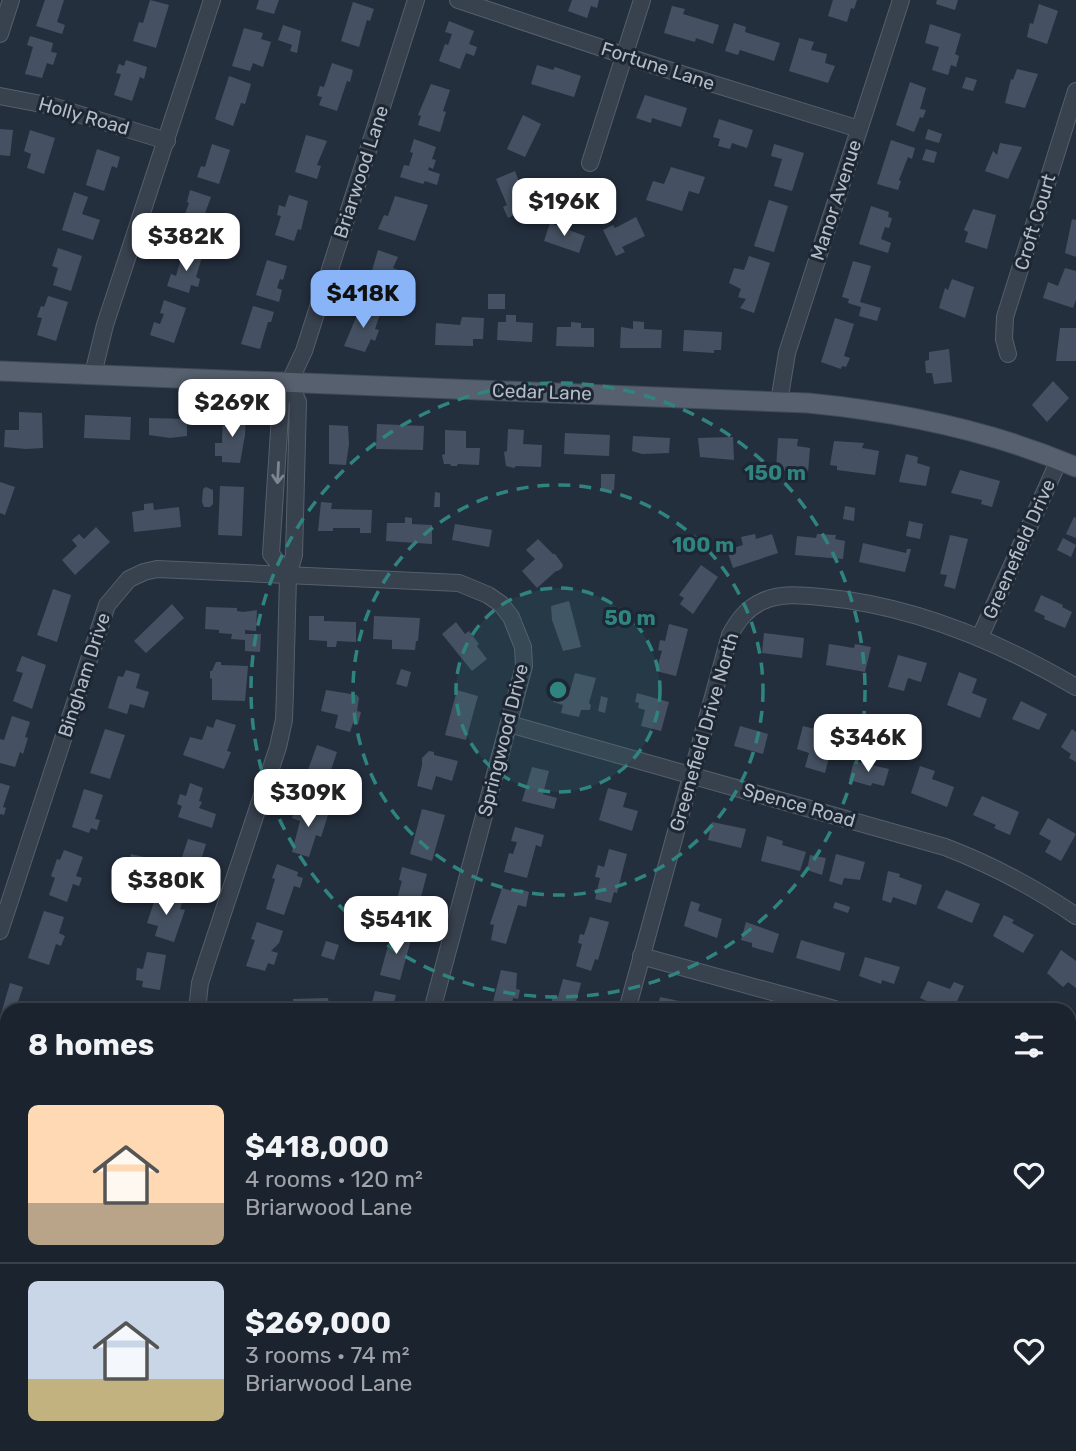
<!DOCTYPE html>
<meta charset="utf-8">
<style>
body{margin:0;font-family:Rubik,sans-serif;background:#282f3a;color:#f1f3f6;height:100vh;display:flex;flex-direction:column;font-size:26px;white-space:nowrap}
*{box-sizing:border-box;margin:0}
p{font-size:23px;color:#a0a4aa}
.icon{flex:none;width:38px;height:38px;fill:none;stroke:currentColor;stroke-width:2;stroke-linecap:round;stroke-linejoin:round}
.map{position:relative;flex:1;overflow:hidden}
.panel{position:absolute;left:0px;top:1003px;width:1076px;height:450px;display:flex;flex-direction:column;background:#1b232e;border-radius:21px 21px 0 0;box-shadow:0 4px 18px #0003,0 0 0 2px #39404a}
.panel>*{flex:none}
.price{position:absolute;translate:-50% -60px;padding:0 16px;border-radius:14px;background:#fff;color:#222;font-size:23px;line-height:46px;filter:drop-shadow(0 2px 4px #0008)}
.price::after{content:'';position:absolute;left:50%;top:42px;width:21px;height:16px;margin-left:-10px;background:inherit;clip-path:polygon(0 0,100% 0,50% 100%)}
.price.current{background:#8ab4f8;color:#111}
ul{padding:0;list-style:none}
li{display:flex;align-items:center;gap:21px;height:175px;padding:0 28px}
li+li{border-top:2px solid #39404a}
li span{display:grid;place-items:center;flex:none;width:196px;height:140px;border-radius:10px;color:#555}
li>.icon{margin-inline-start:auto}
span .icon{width:84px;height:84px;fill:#fffc;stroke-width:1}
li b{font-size:30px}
h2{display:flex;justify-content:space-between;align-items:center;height:84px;padding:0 28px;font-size:30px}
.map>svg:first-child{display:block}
.building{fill:#455162}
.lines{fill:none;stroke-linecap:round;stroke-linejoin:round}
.minor-casing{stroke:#565f6c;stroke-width:18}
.major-casing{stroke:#414a57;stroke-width:21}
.minor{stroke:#38414e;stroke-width:16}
.major{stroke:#56606e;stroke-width:19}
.oneway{stroke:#7c8592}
.ring{fill:none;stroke:#308480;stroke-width:3.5;stroke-dasharray:12 9}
.labels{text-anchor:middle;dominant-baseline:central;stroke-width:6;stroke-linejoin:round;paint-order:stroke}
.street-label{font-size:19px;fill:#b4bcc9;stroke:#1d2633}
.centre{fill:#308480;stroke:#1d2633;stroke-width:3.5}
.ring-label{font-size:21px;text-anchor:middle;font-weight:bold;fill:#308480;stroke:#1d2633;stroke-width:6;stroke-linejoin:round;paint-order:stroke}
</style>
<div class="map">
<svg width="1076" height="1451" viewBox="0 0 1076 1451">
<rect width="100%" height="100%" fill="#242f3e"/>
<!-- building -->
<path class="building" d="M 45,0 L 64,0 L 57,22 L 65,25 L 62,34 L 36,26 Z
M 150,0 L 169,5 L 156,48 L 133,41 L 139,22 L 143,23 Z
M 259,0 L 279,0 L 274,14 L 256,9 Z
M 572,0 L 599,0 L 597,8 L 591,6 L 587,18 L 568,11 Z
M 833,0 L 857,0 L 854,9 L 851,8 L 847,22 L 828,16 Z
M 937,0 L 958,0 L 955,10 L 936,4 Z
M 353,2 L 374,9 L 370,21 L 367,20 L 359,47 L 341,41 Z
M 1039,4 L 1058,11 L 1047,44 L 1027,37 L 1030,23 L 1033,24 Z
M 672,6 L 685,9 L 683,14 L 719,25 L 713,44 L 696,38 L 695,42 L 664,33 Z
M 449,21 L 474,31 L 469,44 L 477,47 L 474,56 L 466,53 L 460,69 L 439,61 L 445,44 L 448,45 L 452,34 L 445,32 Z
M 734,23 L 746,27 L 745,32 L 780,43 L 774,61 L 740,50 L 738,55 L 725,51 Z
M 930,24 L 961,34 L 955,54 L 959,56 L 956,67 L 951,65 L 948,75 L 932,70 L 939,47 L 925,43 Z
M 283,25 L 301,31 L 297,53 L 290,51 L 292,45 L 278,40 Z
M 244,28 L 263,33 L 261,39 L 271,42 L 263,67 L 253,63 L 250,71 L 232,66 Z
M 30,36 L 53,43 L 51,52 L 57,53 L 53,65 L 47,63 L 42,78 L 25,74 L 33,47 L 27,45 Z
M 799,38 L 814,42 L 811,50 L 827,54 L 825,63 L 835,66 L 828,83 L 789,71 Z
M 126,60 L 147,67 L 144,79 L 140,77 L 132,101 L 114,95 L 121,74 L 116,73 L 119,64 L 124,66 Z
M 332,63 L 353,70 L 350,82 L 347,81 L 337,111 L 319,105 L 322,97 L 317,96 L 320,86 L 324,87 Z
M 537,65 L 553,70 L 555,67 L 581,76 L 574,97 L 531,84 Z
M 1017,69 L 1038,74 L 1025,108 L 1005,103 L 1011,79 L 1013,80 Z
M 229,76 L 251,84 L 245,104 L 241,103 L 233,126 L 215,119 Z
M 966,77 L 977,80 L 973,91 L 962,88 Z
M 910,82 L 926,88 L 920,109 L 926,110 L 923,118 L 920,117 L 914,132 L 896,125 Z
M 431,84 L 450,90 L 443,111 L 446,112 L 440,132 L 418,125 L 421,116 L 418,115 Z
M 645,95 L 687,108 L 681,127 L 652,118 L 651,123 L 636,118 Z
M 523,115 L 541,124 L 525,157 L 507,149 Z
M 719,119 L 753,130 L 747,148 L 732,143 L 730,149 L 718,146 L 720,139 L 713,137 Z
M 0,129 L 13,130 L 10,156 L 0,155 Z
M 928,129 L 942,134 L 939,143 L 925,139 Z
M 30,130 L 55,138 L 44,174 L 27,168 L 31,154 L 24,151 Z
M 306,135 L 327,141 L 317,165 L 321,166 L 317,179 L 295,172 Z
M 414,139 L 436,147 L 432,159 L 436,160 L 433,169 L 429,167 L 428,170 L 440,174 L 437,185 L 425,181 L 423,184 L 400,177 L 404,165 L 409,166 L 413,153 L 410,152 Z
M 891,140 L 915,148 L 912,159 L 908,157 L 899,180 L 901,181 L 898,190 L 877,184 Z
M 1000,143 L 1022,147 L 1008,179 L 985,171 L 993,151 L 997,155 Z
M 212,144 L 230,150 L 219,184 L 197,177 L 201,166 L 205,167 Z
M 774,144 L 804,153 L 792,191 L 774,186 L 782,159 L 771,156 Z
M 97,149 L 120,157 L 117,168 L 112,166 L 104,191 L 86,185 Z
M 926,149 L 937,152 L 934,163 L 922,160 Z
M 671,167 L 705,177 L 699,194 L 689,191 L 682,211 L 646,200 L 653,181 L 664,184 Z
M 515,171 L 529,208 L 508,218 L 503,207 L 507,205 L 496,179 Z
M 190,190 L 211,197 L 203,219 L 208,221 L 202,241 L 178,233 L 189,203 L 187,202 Z
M 74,192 L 88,197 L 82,214 L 100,220 L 93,240 L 62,230 Z
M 289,195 L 308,201 L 301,230 L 298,229 L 294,241 L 275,235 L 281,216 L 277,215 L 279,205 L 285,207 Z
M 395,196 L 428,205 L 415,241 L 378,229 L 384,215 L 388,216 Z
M 769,200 L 788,206 L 774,252 L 754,246 Z
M 871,206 L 889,212 L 888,217 L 892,218 L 889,228 L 885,227 L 881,239 L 891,243 L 888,253 L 859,244 Z
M 973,209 L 996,215 L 987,249 L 965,242 L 968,232 L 964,230 Z
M 636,217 L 645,236 L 622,247 L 625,252 L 616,256 L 603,230 L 613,225 L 615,228 Z
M 1072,219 L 1076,220 L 1076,257 L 1065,253 Z
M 550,223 L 585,236 L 579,253 L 544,241 Z
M 58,248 L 82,256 L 71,291 L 53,285 L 58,268 L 52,266 Z
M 378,250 L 398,257 L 393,268 L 399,270 L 395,281 L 390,279 L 386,290 L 382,289 L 379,297 L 365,292 L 367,284 L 363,283 L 367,273 L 371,274 Z
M 183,251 L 202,257 L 196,277 L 200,279 L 198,287 L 191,285 L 189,293 L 167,286 L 171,274 L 176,276 Z
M 749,256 L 770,263 L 754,313 L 740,308 L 746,299 L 738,297 L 741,289 L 729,283 L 734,268 L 744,270 Z
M 267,260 L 287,266 L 283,280 L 280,279 L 277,288 L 282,290 L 279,302 L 256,295 Z
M 853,261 L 871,266 L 860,302 L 881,308 L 877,321 L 859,316 L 861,307 L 848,303 L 849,299 L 842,297 Z
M 1065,268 L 1076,271 L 1076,300 L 1073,308 L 1043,298 L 1048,282 L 1058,286 Z
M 952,279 L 974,287 L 965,318 L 939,308 L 945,288 L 948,290 Z
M 488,294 L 505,294 L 505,309 L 488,309 Z
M 48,296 L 68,302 L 56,341 L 37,335 L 42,318 L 37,317 L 41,306 L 44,307 Z
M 164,300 L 186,308 L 174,343 L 150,335 L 154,322 L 160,324 L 164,314 L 160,313 Z
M 253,306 L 274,312 L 271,322 L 268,322 L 260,349 L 241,344 Z
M 360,308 L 380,314 L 375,329 L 379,330 L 375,341 L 371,339 L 365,352 L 344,346 Z
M 506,315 L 516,315 L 516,322 L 533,323 L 532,342 L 497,340 L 498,322 L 506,322 Z
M 462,317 L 484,318 L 483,339 L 473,339 L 473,346 L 435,345 L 436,323 L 460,325 Z
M 835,318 L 854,324 L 844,356 L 850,358 L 846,367 L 842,366 L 841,369 L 821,362 Z
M 633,321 L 644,322 L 644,329 L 662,330 L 661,348 L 620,348 L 621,327 L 633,329 Z
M 571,322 L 581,323 L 581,328 L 594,328 L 594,347 L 556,346 L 557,327 L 571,327 Z
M 1060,328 L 1076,328 L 1076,361 L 1056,361 Z
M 684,330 L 722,332 L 721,350 L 714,350 L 714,353 L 683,351 Z
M 949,349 L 952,382 L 934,384 L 932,373 L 926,373 L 925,361 L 929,360 L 929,352 Z
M 1053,381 L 1069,398 L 1047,422 L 1032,405 Z
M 19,412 L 42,413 L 43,448 L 26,449 L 4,447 L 5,430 L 19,430 Z
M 223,414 L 246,415 L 245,435 L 240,463 L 222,462 L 222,456 L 215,456 L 215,443 L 222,443 Z
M 85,415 L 131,417 L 130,440 L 84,438 Z
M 149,418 L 187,419 L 187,436 L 170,438 L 149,435 Z
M 377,424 L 424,426 L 423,450 L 376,449 Z
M 329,425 L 348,426 L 349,444 L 346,465 L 329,464 Z
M 508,429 L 524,430 L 523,444 L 542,445 L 541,467 L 516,466 L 514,468 L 506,466 L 504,452 L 507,451 Z
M 445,430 L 466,431 L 466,448 L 480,448 L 479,465 L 458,464 L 457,466 L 451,466 L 450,464 L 444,464 L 442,455 L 445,454 Z
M 565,433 L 610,435 L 609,456 L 564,454 Z
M 633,436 L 670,438 L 669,453 L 642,454 L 632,451 Z
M 733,437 L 734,460 L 700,457 L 698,438 Z
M 778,438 L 798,439 L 797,446 L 810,448 L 808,473 L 776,470 Z
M 834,441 L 864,443 L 862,448 L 879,451 L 875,475 L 837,470 L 837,466 L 830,465 Z
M 906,454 L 918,457 L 917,463 L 930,467 L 926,486 L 899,482 Z
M 960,470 L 1000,481 L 992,507 L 981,504 L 982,500 L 951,493 Z
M 601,474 L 615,474 L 614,490 L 601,490 Z
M 0,482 L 15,487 L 5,515 L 0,513 Z
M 220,486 L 244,487 L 242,536 L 218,535 Z
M 206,487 L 213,490 L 213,504 L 210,507 L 204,507 L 202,502 L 203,489 Z
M 435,492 L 440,493 L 440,507 L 434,507 Z
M 321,502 L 332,503 L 331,509 L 372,510 L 371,533 L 360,533 L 360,528 L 333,528 L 333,531 L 318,531 Z
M 153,503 L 154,510 L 179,507 L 181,527 L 134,532 L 132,512 L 144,510 L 144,504 Z
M 845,506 L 855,508 L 854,521 L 843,519 Z
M 405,517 L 412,518 L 412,524 L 432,525 L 432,544 L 386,541 L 387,523 L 405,523 Z
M 1074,517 L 1076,518 L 1076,538 L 1066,534 Z
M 909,521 L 923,524 L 920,539 L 906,536 Z
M 455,524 L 492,530 L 489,547 L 452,540 Z
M 96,527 L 110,542 L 75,575 L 62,560 L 77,546 L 72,540 L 79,534 L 84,539 Z
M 755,534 L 756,539 L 772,534 L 778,553 L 733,568 L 727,550 L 743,545 L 741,537 Z
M 817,534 L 836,535 L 835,539 L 845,541 L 843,559 L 795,555 L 797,536 L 816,538 Z
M 950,535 L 968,539 L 955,589 L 944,586 L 947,575 L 940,574 Z
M 1063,538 L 1076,545 L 1071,557 L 1057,550 Z
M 538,539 L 553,554 L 555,554 L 563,565 L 562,568 L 558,571 L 556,571 L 537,588 L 522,571 L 535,559 L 526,550 Z
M 863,543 L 906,553 L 907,549 L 911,549 L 905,572 L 859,562 Z
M 701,565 L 718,577 L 693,614 L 680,604 L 684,598 L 679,595 Z
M 53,589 L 71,595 L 57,642 L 37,635 Z
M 1041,595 L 1063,605 L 1062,607 L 1072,612 L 1065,628 L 1044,619 L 1045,616 L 1034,611 Z
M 569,601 L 581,647 L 563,651 L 552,620 L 551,606 Z
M 172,604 L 184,618 L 146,653 L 134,641 Z
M 206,607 L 237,608 L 237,611 L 243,612 L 257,610 L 256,631 L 245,630 L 245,634 L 261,634 L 260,652 L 245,651 L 245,640 L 231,639 L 232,634 L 219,633 L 219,630 L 205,629 Z
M 309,616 L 324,616 L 324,621 L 356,622 L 356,642 L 337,641 L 336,647 L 327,647 L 327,641 L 309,640 Z
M 374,616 L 420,618 L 418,641 L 416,641 L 415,650 L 392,649 L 392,640 L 373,639 Z
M 456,622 L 465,634 L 469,631 L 479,644 L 477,646 L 487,659 L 472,671 L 442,634 Z
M 669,624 L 688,629 L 676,676 L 656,671 L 662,651 L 658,650 L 660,640 L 665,641 Z
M 764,633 L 804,638 L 802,658 L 762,653 Z
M 829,644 L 854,648 L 855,644 L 871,647 L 865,672 L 826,665 Z
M 898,655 L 927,663 L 921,682 L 908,678 L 904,691 L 888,687 Z
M 22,656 L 46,665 L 32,709 L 13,701 L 23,673 L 16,671 Z
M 216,662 L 221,662 L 221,665 L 248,666 L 245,701 L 212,700 L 212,679 L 210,678 L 210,671 L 212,671 Z
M 401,669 L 411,672 L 407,687 L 396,684 Z
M 126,670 L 140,674 L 136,688 L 149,692 L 144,708 L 130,704 L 127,714 L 108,708 L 118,676 L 123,677 Z
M 959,672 L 977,679 L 972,693 L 987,699 L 980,718 L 947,705 Z
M 575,673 L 596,678 L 589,703 L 591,705 L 590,710 L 581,710 L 579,717 L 561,713 L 563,705 L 553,702 L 557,687 L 570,691 Z
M 326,690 L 357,695 L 359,698 L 357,711 L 361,712 L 358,724 L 353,723 L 350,732 L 335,728 L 338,715 L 321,711 Z
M 457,690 L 478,696 L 466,740 L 445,735 Z
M 637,693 L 669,702 L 661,731 L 641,726 L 645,710 L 638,708 L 639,703 L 635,702 Z
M 601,696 L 608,698 L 605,713 L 598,711 Z
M 1021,701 L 1047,714 L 1039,730 L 1012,719 Z
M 12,716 L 30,722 L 25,737 L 28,738 L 23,754 L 20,752 L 15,767 L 0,763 L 0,739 L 4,740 Z
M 216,719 L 236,725 L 227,751 L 231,752 L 224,769 L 183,755 L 190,737 L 202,740 L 207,726 L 213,728 Z
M 740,726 L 768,734 L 763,754 L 734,746 Z
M 803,726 L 819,730 L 818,734 L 834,738 L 825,773 L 805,767 L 809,753 L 797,749 Z
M 105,729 L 125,735 L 110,779 L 90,773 Z
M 1072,729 L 1076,732 L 1076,762 L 1069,758 L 1071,754 L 1061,747 Z
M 317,745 L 337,752 L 331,770 L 337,772 L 334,780 L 329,778 L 322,799 L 300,792 Z
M 429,751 L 434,752 L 434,755 L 458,761 L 452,781 L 436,776 L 432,790 L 417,786 L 422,765 L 422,758 Z
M 854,761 L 889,769 L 884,786 L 872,783 L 871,786 L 849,780 Z
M 920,766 L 935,771 L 932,779 L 954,787 L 947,807 L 911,793 Z
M 532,767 L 549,771 L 543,794 L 557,798 L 554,809 L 522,801 Z
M 0,783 L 10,786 L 3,807 L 6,808 L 4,815 L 0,814 Z
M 190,783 L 203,788 L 199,801 L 202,802 L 199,808 L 216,814 L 212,828 L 178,817 L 182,806 L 177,804 L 180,794 L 186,796 Z
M 608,788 L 627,793 L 623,807 L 638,811 L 632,831 L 599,820 Z
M 84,789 L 103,795 L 95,819 L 100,820 L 97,830 L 91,828 L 89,833 L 72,827 Z
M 982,796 L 1019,812 L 1010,835 L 994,828 L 996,825 L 973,815 Z
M 296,805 L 328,815 L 321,837 L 316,835 L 309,857 L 292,852 L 300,821 L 292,818 Z
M 422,809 L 445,815 L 432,861 L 410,854 Z
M 1048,818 L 1076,834 L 1061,861 L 1045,852 L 1051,841 L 1039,834 Z
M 712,822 L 746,829 L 741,848 L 708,840 Z
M 515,827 L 544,835 L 541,847 L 536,845 L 527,878 L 504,872 L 509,853 L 513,854 L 517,842 L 511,841 Z
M 767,836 L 783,841 L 782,845 L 806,852 L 800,871 L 761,861 Z
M 188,839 L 206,844 L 193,886 L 168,878 L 172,864 L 179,866 Z
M 609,849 L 627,854 L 617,893 L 614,892 L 611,903 L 595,899 L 600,878 L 595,877 L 598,865 L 604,867 Z
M 64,850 L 83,857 L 76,876 L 82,878 L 79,886 L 73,884 L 67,902 L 49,895 L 55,878 L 51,876 L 57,859 L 60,860 Z
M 131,854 L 144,857 L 141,868 L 128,865 Z
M 836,854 L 865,862 L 860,880 L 844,878 L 842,885 L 829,881 Z
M 810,855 L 826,858 L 822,875 L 807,870 Z
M 277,864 L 298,872 L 297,876 L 303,878 L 300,888 L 294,886 L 284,915 L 266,909 L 275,879 L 272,878 Z
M 402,867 L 427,874 L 417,912 L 413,911 L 411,921 L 392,916 L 402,881 L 399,880 Z
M 888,871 L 900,874 L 899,877 L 922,885 L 916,905 L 893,897 L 891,903 L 882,900 Z
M 502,888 L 519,893 L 520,889 L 529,892 L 526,907 L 518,905 L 506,944 L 491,940 L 494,925 L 490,924 Z
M 946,890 L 980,904 L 972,923 L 937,908 Z
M 157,893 L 183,901 L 180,909 L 185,910 L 174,942 L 155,936 L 158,926 L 147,923 Z
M 691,901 L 700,904 L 698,911 L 722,919 L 717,938 L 684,926 Z
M 835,902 L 850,907 L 848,913 L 833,908 Z
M 44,911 L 64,917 L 59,933 L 65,936 L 61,946 L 56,944 L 49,965 L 28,958 Z
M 1004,915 L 1014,920 L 1012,923 L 1034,935 L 1023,953 L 993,936 Z
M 590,917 L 609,922 L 598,960 L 595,959 L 591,971 L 576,966 L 582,944 L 578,943 L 580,934 L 584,935 Z
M 257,922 L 283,931 L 279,943 L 271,951 L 278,953 L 274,965 L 268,963 L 265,971 L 246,966 L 255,940 L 251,939 Z
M 746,922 L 779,934 L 773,953 L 752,947 L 752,943 L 741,940 Z
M 392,931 L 412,936 L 400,980 L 380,975 Z
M 801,940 L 845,953 L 840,971 L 796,958 Z
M 326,941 L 339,945 L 334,960 L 321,956 Z
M 1061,950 L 1076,961 L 1076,988 L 1068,982 L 1063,987 L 1047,973 Z
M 147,952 L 166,955 L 160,990 L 142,987 L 143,981 L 136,980 L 137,968 L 143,969 Z
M 865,957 L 900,967 L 894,984 L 882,980 L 881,984 L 859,976 Z
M 501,970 L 517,973 L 516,989 L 520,990 L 518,999 L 513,998 L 511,1010 L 491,1010 Z
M 563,979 L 581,983 L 574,1010 L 555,1010 L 556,1006 L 551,1005 L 553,995 L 558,997 Z
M 928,981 L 950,989 L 954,982 L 964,986 L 953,1010 L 942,1005 L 941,1008 L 920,998 Z
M 10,983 L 23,987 L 18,1002 L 41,1010 L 7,1010 L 7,1019 L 0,1017 Z
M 375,991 L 396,995 L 392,1010 L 370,1010 Z
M 660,997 L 684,1002 L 704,1010 L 657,1010 Z
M 328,998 L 330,1010 L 294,1010 L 293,999 Z
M 0,1094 L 7,1097 L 7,1117 L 2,1115 L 0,1117 Z
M 1069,1164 L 1076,1166 L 1076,1185 L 1072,1194 L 1069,1193 Z
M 0,1294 L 7,1297 L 7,1317 L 0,1314 Z
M 1075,1422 L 1076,1451 L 1062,1451 L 1063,1447 L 1069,1448 Z
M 353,1446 L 356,1447 L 385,1446 L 384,1451 L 351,1451 Z
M 731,1446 L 753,1446 L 751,1451 L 744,1451 Z
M 774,1446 L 813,1446 L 819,1449 L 818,1451 L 777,1451 L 772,1449 Z
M 967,1446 L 991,1446 L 990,1451 L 966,1451 Z"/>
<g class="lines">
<defs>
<path id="minor" d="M 458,0 L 659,67 L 859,129
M 0,34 L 11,0
M 0,96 L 52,106 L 167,141
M 590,163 L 642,0
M 1008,354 L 1004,339 L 1005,317 L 1076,91
M 93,374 L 105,325 L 212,0
M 779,402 L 787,353 L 901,0
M 288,576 L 271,554 L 281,400 L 304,351 L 416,0
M 980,637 L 1059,460
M 509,724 L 945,847 C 992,865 1034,887 1076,916
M 0,931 L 107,605 L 129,579 L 144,572 L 157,569 L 459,583 L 488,595 L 501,604 L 511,617 L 523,647 L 524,666 L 432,1010
M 641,956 L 838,1010
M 197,1010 L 200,983 L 207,961 L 278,747 L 284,720 L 285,692 L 288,576 L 294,555 L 298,402 L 289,382
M 627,1010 L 730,635 C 738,620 747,608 763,601 C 780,593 802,595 821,597 C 912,605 998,641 1076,687
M 0,1056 L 7,1058
M 1069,1126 L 1076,1129
M 0,1253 L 7,1256
M 1069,1299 L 1076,1288
M 1069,1334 L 1076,1336
M 876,1446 L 884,1451
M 0,1450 L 3,1451
M 314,1451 L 316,1446
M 507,1451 L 508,1446
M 1024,1451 L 1025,1446"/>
<path id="major" d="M 0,371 L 808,403 C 901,412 990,430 1076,467"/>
</defs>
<!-- minor casing -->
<use href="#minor" class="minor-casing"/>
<!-- major casing -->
<use href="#major" class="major-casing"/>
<!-- minor -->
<use href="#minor" class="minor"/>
<!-- major -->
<use href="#major" class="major"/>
</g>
<!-- one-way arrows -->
<defs><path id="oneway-shaft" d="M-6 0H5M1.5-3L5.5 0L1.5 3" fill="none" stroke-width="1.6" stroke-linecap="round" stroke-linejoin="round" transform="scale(1.75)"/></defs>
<use class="oneway" href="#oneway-shaft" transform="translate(278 473) rotate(93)"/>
<!-- distance rings -->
<circle cx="558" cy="690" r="102" fill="#308480" fill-opacity=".12"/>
<g class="ring">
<circle cx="558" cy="690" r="102"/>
<circle cx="558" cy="690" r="205"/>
<circle cx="558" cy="690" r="307"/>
</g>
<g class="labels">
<!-- street labels -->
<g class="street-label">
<text transform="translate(658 66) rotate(18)">Fortune Lane</text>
<text transform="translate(84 116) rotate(16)">Holly Road</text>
<text transform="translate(361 172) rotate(-72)">Briarwood Lane</text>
<text transform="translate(836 200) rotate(-72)">Manor Avenue</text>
<text transform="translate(1035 222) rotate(-73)">Croft Court</text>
<text transform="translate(542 392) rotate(2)">Cedar Lane</text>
<text transform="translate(1019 549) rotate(-66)">Greenefield Drive</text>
<text transform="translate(84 675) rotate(-72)">Bingham Drive</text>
<text transform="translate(704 732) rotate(-74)">Greenefield Drive North</text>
<text transform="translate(503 740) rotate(-76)">Springwood Drive</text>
<text transform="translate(799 805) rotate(16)">Spence Road</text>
</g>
</g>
<circle cx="558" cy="690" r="10" class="centre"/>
<g class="ring-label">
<text x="775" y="480">150 m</text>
<text x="703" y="552">100 m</text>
<text x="630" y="625">50 m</text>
</g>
</svg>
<b class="price" style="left:564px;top:238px">$196K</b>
<b class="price" style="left:186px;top:273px">$382K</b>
<b class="price current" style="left:363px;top:330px">$418K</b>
<b class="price" style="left:232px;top:439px">$269K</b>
<b class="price" style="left:868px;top:774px">$346K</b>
<b class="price" style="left:308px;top:829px">$309K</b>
<b class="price" style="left:166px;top:917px">$380K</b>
<b class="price" style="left:396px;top:956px">$541K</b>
<section class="panel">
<h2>8 homes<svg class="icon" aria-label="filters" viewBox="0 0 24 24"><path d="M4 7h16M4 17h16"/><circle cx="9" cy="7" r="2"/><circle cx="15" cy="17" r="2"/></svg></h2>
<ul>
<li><span style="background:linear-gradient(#ffd9b3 70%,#b9a48a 0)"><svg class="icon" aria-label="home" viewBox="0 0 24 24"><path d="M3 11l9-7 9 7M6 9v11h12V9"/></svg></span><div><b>$418,000</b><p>4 rooms · 120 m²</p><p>Briarwood Lane</p></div><svg class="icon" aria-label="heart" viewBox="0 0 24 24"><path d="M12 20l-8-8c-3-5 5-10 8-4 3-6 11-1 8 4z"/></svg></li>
<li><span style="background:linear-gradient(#c9d6e8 70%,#c2b280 0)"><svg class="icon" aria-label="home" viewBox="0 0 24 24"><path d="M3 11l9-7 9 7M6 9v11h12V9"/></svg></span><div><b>$269,000</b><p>3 rooms · 74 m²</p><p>Briarwood Lane</p></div><svg class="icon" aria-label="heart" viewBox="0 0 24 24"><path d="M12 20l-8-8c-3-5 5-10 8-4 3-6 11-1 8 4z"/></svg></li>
</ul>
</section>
</div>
